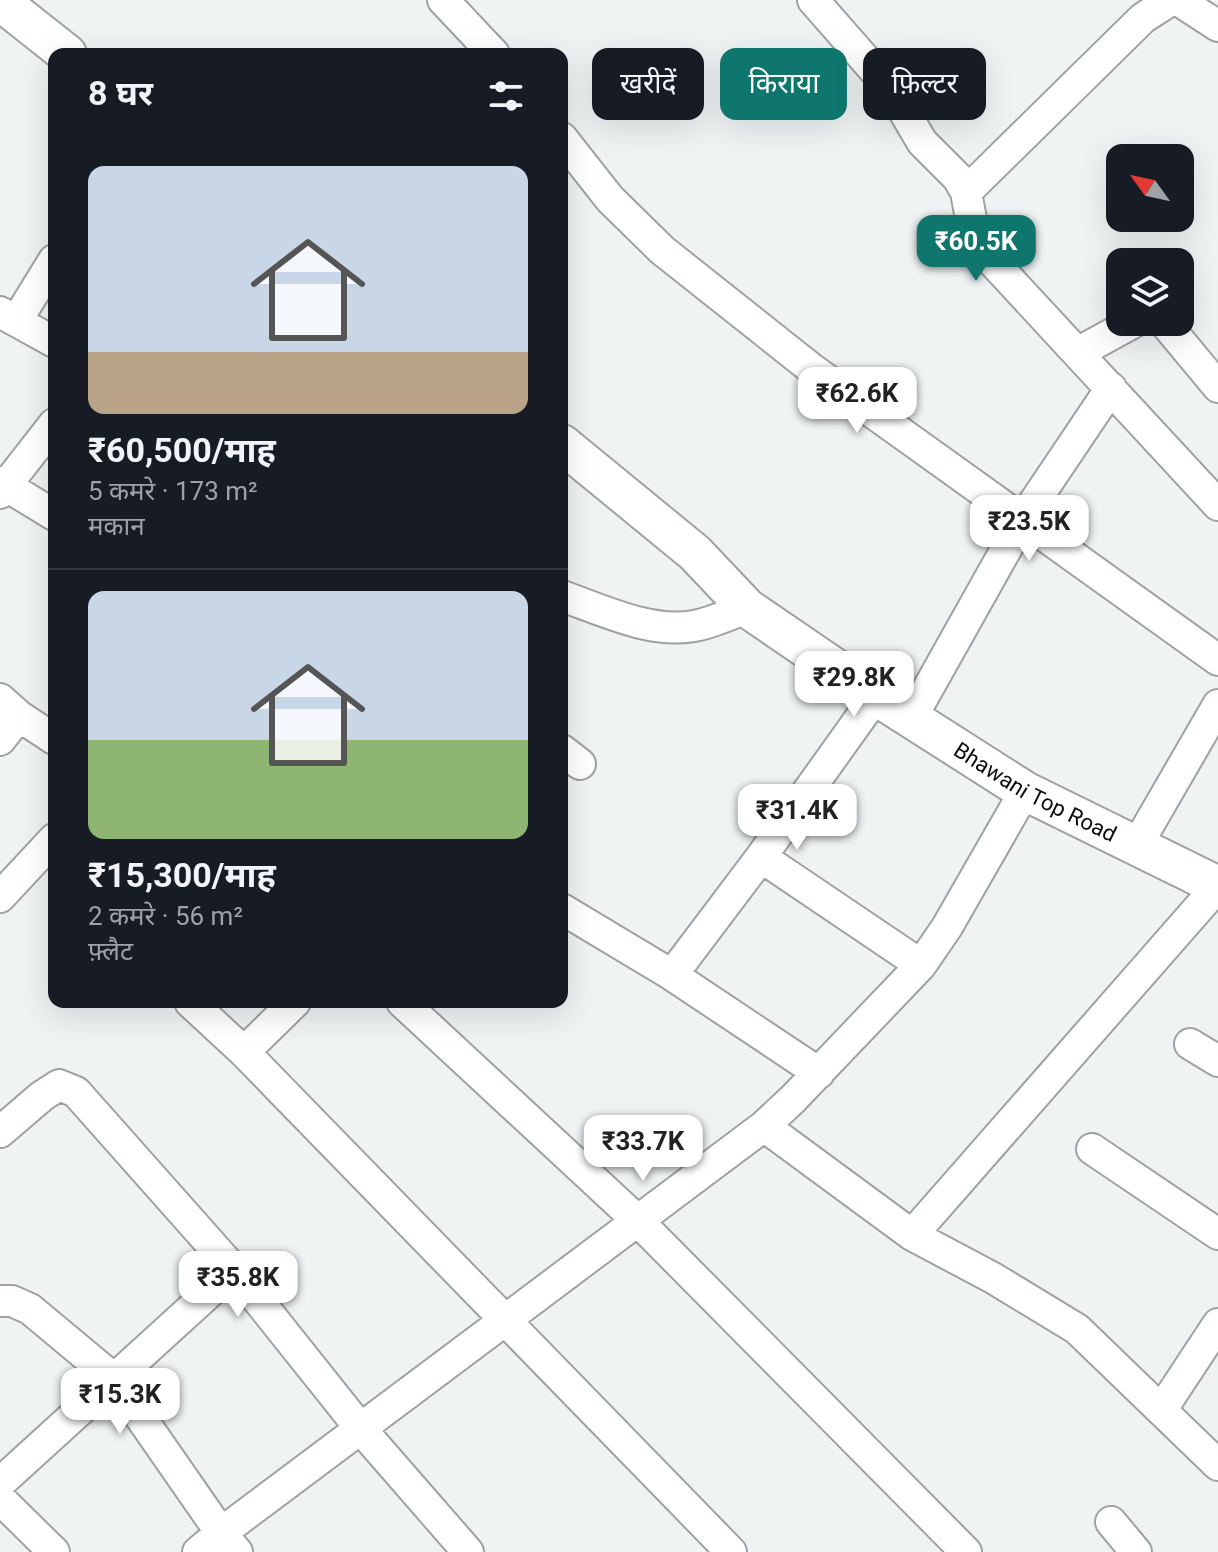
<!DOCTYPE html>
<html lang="hi">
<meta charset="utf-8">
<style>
body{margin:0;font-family:Roboto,"Noto Sans Devanagari",sans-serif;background:#20242c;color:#f1f3f6;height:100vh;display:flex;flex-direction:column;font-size:30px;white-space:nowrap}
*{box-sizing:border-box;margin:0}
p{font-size:26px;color:#9ea1a6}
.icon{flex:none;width:44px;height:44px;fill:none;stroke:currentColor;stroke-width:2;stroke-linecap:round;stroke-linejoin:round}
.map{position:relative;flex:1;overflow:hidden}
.drawer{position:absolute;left:48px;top:48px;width:520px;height:960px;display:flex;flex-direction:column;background:#171b24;border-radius:16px;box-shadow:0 8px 32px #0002}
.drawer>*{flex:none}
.hud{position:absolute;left:592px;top:48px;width:506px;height:72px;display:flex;gap:16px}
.needle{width:52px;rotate:303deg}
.tools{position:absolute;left:1106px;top:144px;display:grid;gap:16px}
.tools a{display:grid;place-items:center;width:88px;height:88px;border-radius:16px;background:#171b24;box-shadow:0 8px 32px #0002;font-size:40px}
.price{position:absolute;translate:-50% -68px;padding:0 18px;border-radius:16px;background:#fff;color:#222;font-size:26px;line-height:52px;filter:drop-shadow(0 2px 4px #0008)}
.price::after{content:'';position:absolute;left:50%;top:48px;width:24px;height:18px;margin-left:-12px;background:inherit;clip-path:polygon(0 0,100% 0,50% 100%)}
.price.current{background:#0f766e;color:#fff}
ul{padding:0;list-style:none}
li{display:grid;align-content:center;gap:16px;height:424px;padding:0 40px}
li+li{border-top:2px solid #363941}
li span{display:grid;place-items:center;height:248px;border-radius:16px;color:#555}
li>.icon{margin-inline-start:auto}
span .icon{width:144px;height:144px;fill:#fffc;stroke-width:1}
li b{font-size:34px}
h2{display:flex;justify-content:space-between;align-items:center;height:96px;padding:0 40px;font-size:34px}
.chip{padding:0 28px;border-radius:16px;background:#171b24;box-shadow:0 8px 32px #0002;font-size:28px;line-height:72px}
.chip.current{background:#0f766e;color:#fff}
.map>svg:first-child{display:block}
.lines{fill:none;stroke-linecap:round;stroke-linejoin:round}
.minor-casing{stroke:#9ea2a2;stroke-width:34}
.tertiary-casing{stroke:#9ea2a2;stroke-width:42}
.minor{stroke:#fff;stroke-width:30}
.tertiary{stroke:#fff;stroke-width:38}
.labels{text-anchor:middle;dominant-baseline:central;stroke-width:8;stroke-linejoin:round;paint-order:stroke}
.street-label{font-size:22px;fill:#0b0c0c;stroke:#fff}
</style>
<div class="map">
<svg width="1218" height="1552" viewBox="0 0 1218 1552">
<rect width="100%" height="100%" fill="#eff3f3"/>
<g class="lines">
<defs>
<path id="minor" d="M 443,0 L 494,54
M 813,0 L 891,89 L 922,142 L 958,178 L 966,192 L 974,235 L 981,249 L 1218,505
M 1178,0 L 1218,26
M 562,138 L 610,199 L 662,250 L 812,369 L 1218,660
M 966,192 L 1143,18 L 1171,0
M 0,312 L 54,342
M 17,320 L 54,260
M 1164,322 L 1218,387
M 1079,352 L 1134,322
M 0,482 L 54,515
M 0,493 L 54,424
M 562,596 C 602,610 651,634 694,626 C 712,623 730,614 747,608
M 0,699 L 19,716 L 54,739
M 912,717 L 1023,519 L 1111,388
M 0,740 L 19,716
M 562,750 L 580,764
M 1137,845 L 1218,705
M 761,857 L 921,965
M 0,897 L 54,839
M 562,909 L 672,975 L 819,1073
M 672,975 L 761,857 L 876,696
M 190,1002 L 244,1052 L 731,1552
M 402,1002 L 638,1221 L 966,1552
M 1190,1044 L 1218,1061
M 244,1052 L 295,1002
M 764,1126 L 912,1235 L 993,1278 L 1077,1329 L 1218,1465
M 0,1132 L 42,1096 L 59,1085 L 76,1092 L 234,1270 L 360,1428 L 468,1552
M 1092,1149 L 1218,1234
M 912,1235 L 1218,886
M 0,1301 L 12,1301 L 30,1309 L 114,1379 L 221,1533 L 237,1552
M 1162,1409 L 1218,1324
M 0,1483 L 234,1270
M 0,1499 L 54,1552
M 1111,1522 L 1136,1552
M 198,1552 L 221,1533 L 764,1126 L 793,1099 L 921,965 L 947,927 L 1025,791"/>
<g id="tertiary">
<path d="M 0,1 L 67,54"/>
<path id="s1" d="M 562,444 L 695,553 L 747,608 L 876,696 L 1025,791 L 1218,886"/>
</g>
</defs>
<!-- minor casing -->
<use href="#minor" class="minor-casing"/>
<!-- tertiary casing -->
<use href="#tertiary" class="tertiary-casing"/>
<!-- minor -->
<use href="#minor" class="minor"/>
<!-- tertiary -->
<use href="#tertiary" class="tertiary"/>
</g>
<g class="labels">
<!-- street labels -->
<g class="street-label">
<text stroke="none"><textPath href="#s1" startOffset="590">Bhawani Top Road</textPath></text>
</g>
</g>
</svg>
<div class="tools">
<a><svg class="needle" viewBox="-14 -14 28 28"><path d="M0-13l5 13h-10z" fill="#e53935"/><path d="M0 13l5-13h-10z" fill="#9ea1a6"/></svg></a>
<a><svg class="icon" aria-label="layers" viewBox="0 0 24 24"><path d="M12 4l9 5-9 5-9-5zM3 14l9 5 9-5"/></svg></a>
</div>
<b class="price current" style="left:976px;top:283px">₹60.5K</b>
<b class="price" style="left:857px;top:435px">₹62.6K</b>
<b class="price" style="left:1029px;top:563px">₹23.5K</b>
<b class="price" style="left:854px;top:719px">₹29.8K</b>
<b class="price" style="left:797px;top:852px">₹31.4K</b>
<b class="price" style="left:643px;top:1183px">₹33.7K</b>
<b class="price" style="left:238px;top:1319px">₹35.8K</b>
<b class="price" style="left:120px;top:1436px">₹15.3K</b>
<div class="hud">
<a class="chip">खरीदें</a>
<a class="chip current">किराया</a>
<a class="chip">फ़िल्टर</a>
</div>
<section class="drawer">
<h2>8 घर<svg class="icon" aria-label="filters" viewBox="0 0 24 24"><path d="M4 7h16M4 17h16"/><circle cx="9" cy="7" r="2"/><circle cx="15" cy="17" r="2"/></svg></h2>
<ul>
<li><span style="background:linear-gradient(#c9d6e8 75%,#b9a48a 0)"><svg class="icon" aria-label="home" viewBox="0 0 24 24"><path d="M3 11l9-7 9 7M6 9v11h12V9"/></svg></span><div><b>₹60,500/माह</b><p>5 कमरे · 173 m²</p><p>मकान</p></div></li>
<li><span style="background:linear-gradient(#c9d6e8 60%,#8fb573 0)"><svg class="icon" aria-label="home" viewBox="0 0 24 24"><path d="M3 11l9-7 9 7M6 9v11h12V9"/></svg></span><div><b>₹15,300/माह</b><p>2 कमरे · 56 m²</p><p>फ़्लैट</p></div></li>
</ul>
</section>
</div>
